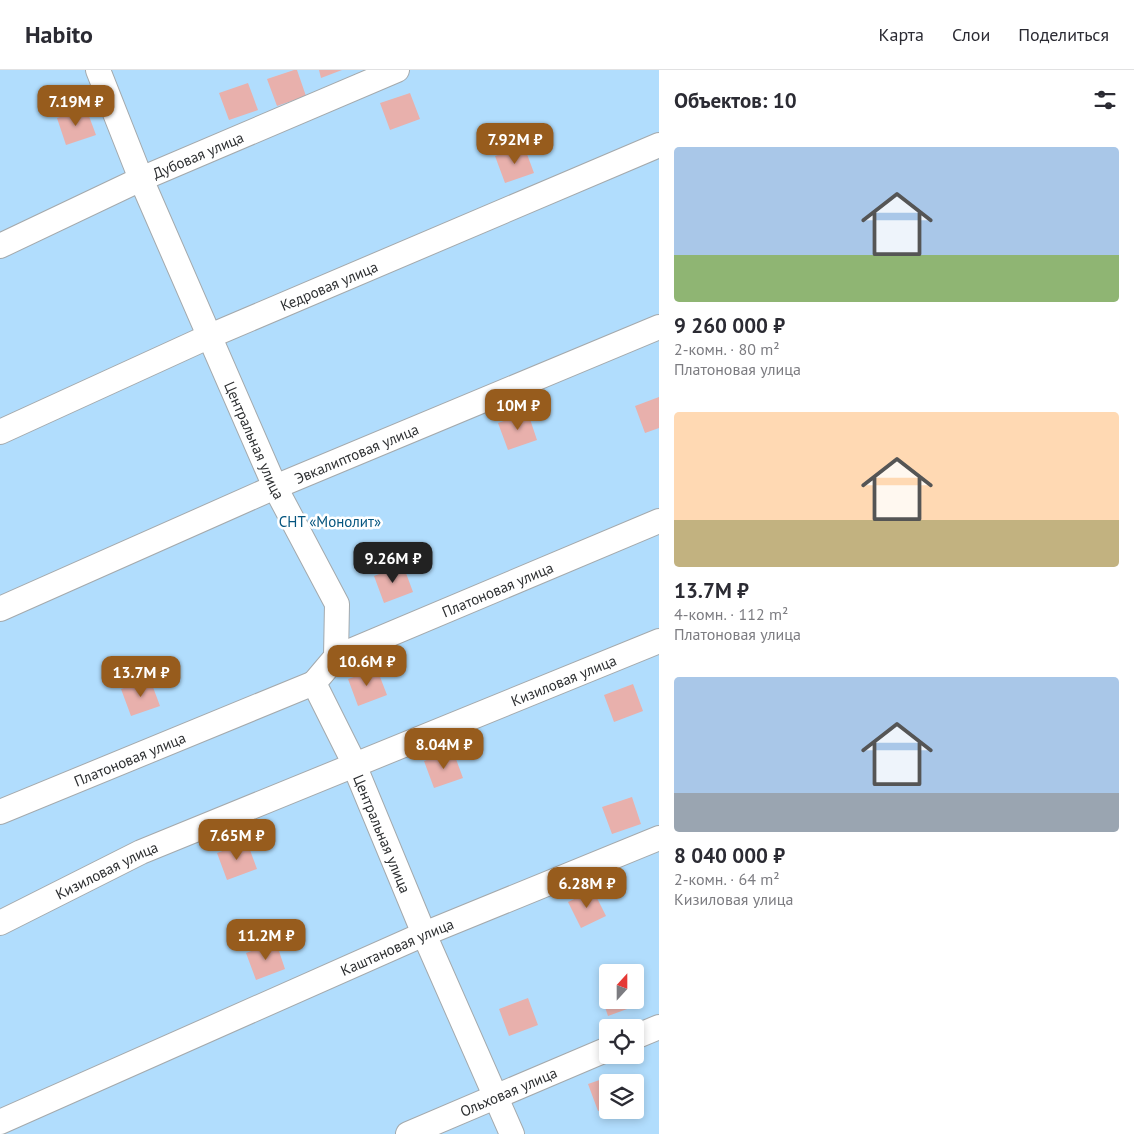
<!DOCTYPE html>
<html lang="ru">
<meta charset="utf-8">
<style>
body{margin:0;font-family:"PT Sans",sans-serif;background:#f7f7f7;color:#2b2b33;height:100vh;display:flex;flex-direction:column;font-size:19px;white-space:nowrap}
*{box-sizing:border-box;margin:0}
p{font-size:16px;color:#7c7c81}
.icon{flex:none;width:28px;height:28px;fill:none;stroke:currentColor;stroke-width:2;stroke-linecap:round;stroke-linejoin:round}
.map{position:relative;flex:1;overflow:hidden}
.panel{display:flex;flex-direction:column;background:#fff;width:475px}
.panel>*{flex:none}
.needle{width:32px;rotate:21deg}
.controls{position:absolute;left:599px;top:894px;display:grid;gap:10px}
.controls a{display:grid;place-items:center;width:45px;height:45px;border-radius:5px;background:#fff;box-shadow:0 2px 8px #0003;font-size:25px}
.price{position:absolute;translate:-50% -42px;padding:0 11px;border-radius:10px;background:#975c1d;color:#fff;font-size:16px;line-height:32px;filter:drop-shadow(0 1px 2px #0008)}
.price::after{content:'';position:absolute;left:50%;top:30px;width:15px;height:11px;margin-left:-8px;background:inherit;clip-path:polygon(0 0,100% 0,50% 100%)}
.price.current{background:#222;color:#fff}
ul{padding:0;list-style:none}
li{display:grid;align-content:center;gap:10px;height:265px;padding:0 15px}
li span{display:grid;place-items:center;height:155px;border-radius:5px;color:#555}
li>.icon{margin-inline-start:auto}
span .icon{width:90px;height:90px;fill:#fffc;stroke-width:1}
li b{font-size:21px}
h2{display:flex;justify-content:space-between;align-items:center;height:60px;padding:0 15px;font-size:21px}
header{display:flex;align-items:center;gap:30px;box-sizing:border-box;height:70px;padding:0 25px;background:#fff;border-bottom:1px solid #e1e1e2}
header strong{font-size:24px}
nav{display:flex;gap:28px;margin-inline-start:auto;font-size:18px}
main{display:flex;flex:1;min-height:0}
.map>svg:first-child{display:block}
.green{fill:#b1ddfd;fill-rule:evenodd}
.building{fill:#e8b0ac}
.lines{fill:none;stroke-linecap:round;stroke-linejoin:round}
.street-casing{stroke:#a4a9ac;stroke-width:26}
.street{stroke:#fff;stroke-width:24}
.labels{text-anchor:middle;dominant-baseline:central;stroke-width:5;stroke-linejoin:round;paint-order:stroke}
.street-label{font-size:15px;fill:#2d2f31;stroke:#fff}
.park-label{font-size:15px;fill:#05557f;stroke:#fff}
</style>
<header>
<strong>Habito</strong>
<nav><a>Карта</a><a>Слои</a><a>Поделиться</a></nav>
</header>
<main>
<div class="map">
<svg width="659" height="1064" viewBox="0 0 659 1064">
<rect width="100%" height="100%" fill="#e2e7eb"/>
<!-- green -->
<path class="green" d="M 0,0 L 659,0 L 659,1064 L 0,1064 ZM 608,902 L 635,902 L 635,930 L 608,930 ZM 608,958 L 635,958 L 635,985 L 608,985 ZM 608,1012 L 635,1012 L 635,1040 L 608,1040 Z"/>
<!-- building -->
<path class="building" d="M 294,0 L 297,0 L 306,26 L 277,36 L 267,9 Z
M 319,0 L 342,0 L 321,8 Z
M 248,13 L 258,40 L 229,50 L 219,23 Z
M 410,23 L 420,49 L 390,60 L 380,33 Z
M 86,38 L 96,65 L 66,75 L 57,48 Z
M 524,76 L 534,103 L 505,113 L 495,86 Z
M 659,327 L 659,358 L 645,363 L 635,336 Z
M 528,343 L 537,370 L 508,380 L 498,353 Z
M 403,495 L 413,522 L 384,533 L 374,506 Z
M 377,599 L 387,625 L 358,636 L 348,609 Z
M 150,609 L 160,636 L 131,646 L 121,619 Z
M 633,614 L 643,641 L 614,652 L 604,625 Z
M 453,681 L 463,708 L 434,718 L 424,691 Z
M 632,727 L 641,754 L 612,764 L 602,737 Z
M 247,772 L 257,799 L 227,810 L 217,783 Z
M 593,820 L 606,846 L 581,858 L 568,832 Z
M 276,872 L 285,899 L 256,910 L 246,883 Z
M 608,916 L 608,930 L 636,930 L 638,935 L 608,946 L 599,919 Z
M 528,928 L 538,955 L 509,966 L 499,939 Z
M 617,1004 L 620,1012 L 608,1012 L 608,1038 L 598,1041 L 588,1014 Z"/>
<g class="lines">
<defs>
<g id="street">
<path id="s1" d="M 98,0 L 141,109 L 275,417 L 337,534 L 336,587 L 314,613 L 350,685 L 424,864 L 512,1064"/>
<path id="s2" d="M 0,176 L 141,109 L 397,0"/>
<path id="s3" d="M 0,362 L 210,266 L 659,75"/>
<path id="s4" d="M 0,539 L 275,417 L 659,257"/>
<path id="s5" d="M 336,587 L 659,451"/>
<path id="s6" d="M 0,742 L 314,613"/>
<path id="s7" d="M 0,853 L 141,782 L 659,571"/>
<path d="M 635,967 L 659,957"/>
<path id="s8" d="M 0,1052 L 424,864 L 659,768"/>
<path id="s9" d="M 408,1064 L 608,979"/>
</g>
</defs>
<!-- street casing -->
<use href="#street" class="street-casing"/>
<!-- street -->
<use href="#street" class="street"/>
</g>
<g class="labels">
<!-- street labels -->
<g class="street-label">
<text stroke="none"><textPath href="#s2" startOffset="218">Дубовая улица</textPath></text>
<text stroke="none"><textPath href="#s3" startOffset="360">Кедровая улица</textPath></text>
<text stroke="none"><textPath href="#s1" startOffset="402">Центральная улица</textPath></text>
<text stroke="none"><textPath href="#s4" startOffset="389">Эвкалиптовая улица</textPath></text>
<text stroke="none"><textPath href="#s5" startOffset="175">Платоновая улица</textPath></text>
<text stroke="none"><textPath href="#s7" startOffset="614">Кизиловая улица</textPath></text>
<text stroke="none"><textPath href="#s6" startOffset="140">Платоновая улица</textPath></text>
<text stroke="none"><textPath href="#s1" startOffset="838">Центральная улица</textPath></text>
<text stroke="none"><textPath href="#s7" startOffset="119">Кизиловая улица</textPath></text>
<text stroke="none"><textPath href="#s8" startOffset="434">Каштановая улица</textPath></text>
<text stroke="none"><textPath href="#s9" startOffset="109">Ольховая улица</textPath></text>
</g>
<!-- park labels -->
<g class="park-label">
<text x="330" y="451">СНТ «Монолит»</text>
</g>
</g>
</svg>
<div class="controls">
<a><svg class="needle" viewBox="-14 -14 28 28"><path d="M0-13l5 13h-10z" fill="#e53935"/><path d="M0 13l5-13h-10z" fill="#7c7c81"/></svg></a>
<a><svg class="icon" aria-label="locate" viewBox="0 0 24 24"><circle cx="12" cy="12" r="6"/><path d="M12 2v4M12 18v4M2 12h4M18 12h4"/></svg></a>
<a><svg class="icon" aria-label="layers" viewBox="0 0 24 24"><path d="M12 4l9 5-9 5-9-5zM3 14l9 5 9-5"/></svg></a>
</div>
<b class="price" style="left:76px;top:57px">7.19M ₽</b>
<b class="price" style="left:515px;top:95px">7.92M ₽</b>
<b class="price" style="left:518px;top:361px">10M ₽</b>
<b class="price current" style="left:393px;top:514px">9.26M ₽</b>
<b class="price" style="left:367px;top:617px">10.6M ₽</b>
<b class="price" style="left:141px;top:628px">13.7M ₽</b>
<b class="price" style="left:444px;top:700px">8.04M ₽</b>
<b class="price" style="left:237px;top:791px">7.65M ₽</b>
<b class="price" style="left:587px;top:839px">6.28M ₽</b>
<b class="price" style="left:266px;top:891px">11.2M ₽</b>
</div>
<section class="panel">
<h2>Объектов: 10<svg class="icon" aria-label="filters" viewBox="0 0 24 24"><path d="M4 7h16M4 17h16"/><circle cx="9" cy="7" r="2"/><circle cx="15" cy="17" r="2"/></svg></h2>
<ul>
<li><span style="background:linear-gradient(#a9c7e8 70%,#8fb573 0)"><svg class="icon" aria-label="home" viewBox="0 0 24 24"><path d="M3 11l9-7 9 7M6 9v11h12V9"/></svg></span><div><b>9 260 000 ₽</b><p>2-комн. · 80 m²</p><p>Платоновая улица</p></div></li>
<li><span style="background:linear-gradient(#ffd9b3 70%,#c2b280 0)"><svg class="icon" aria-label="home" viewBox="0 0 24 24"><path d="M3 11l9-7 9 7M6 9v11h12V9"/></svg></span><div><b>13.7M ₽</b><p>4-комн. · 112 m²</p><p>Платоновая улица</p></div></li>
<li><span style="background:linear-gradient(#a9c7e8 75%,#9aa5b1 0)"><svg class="icon" aria-label="home" viewBox="0 0 24 24"><path d="M3 11l9-7 9 7M6 9v11h12V9"/></svg></span><div><b>8 040 000 ₽</b><p>2-комн. · 64 m²</p><p>Кизиловая улица</p></div></li>
</ul>
</section>
</main>
